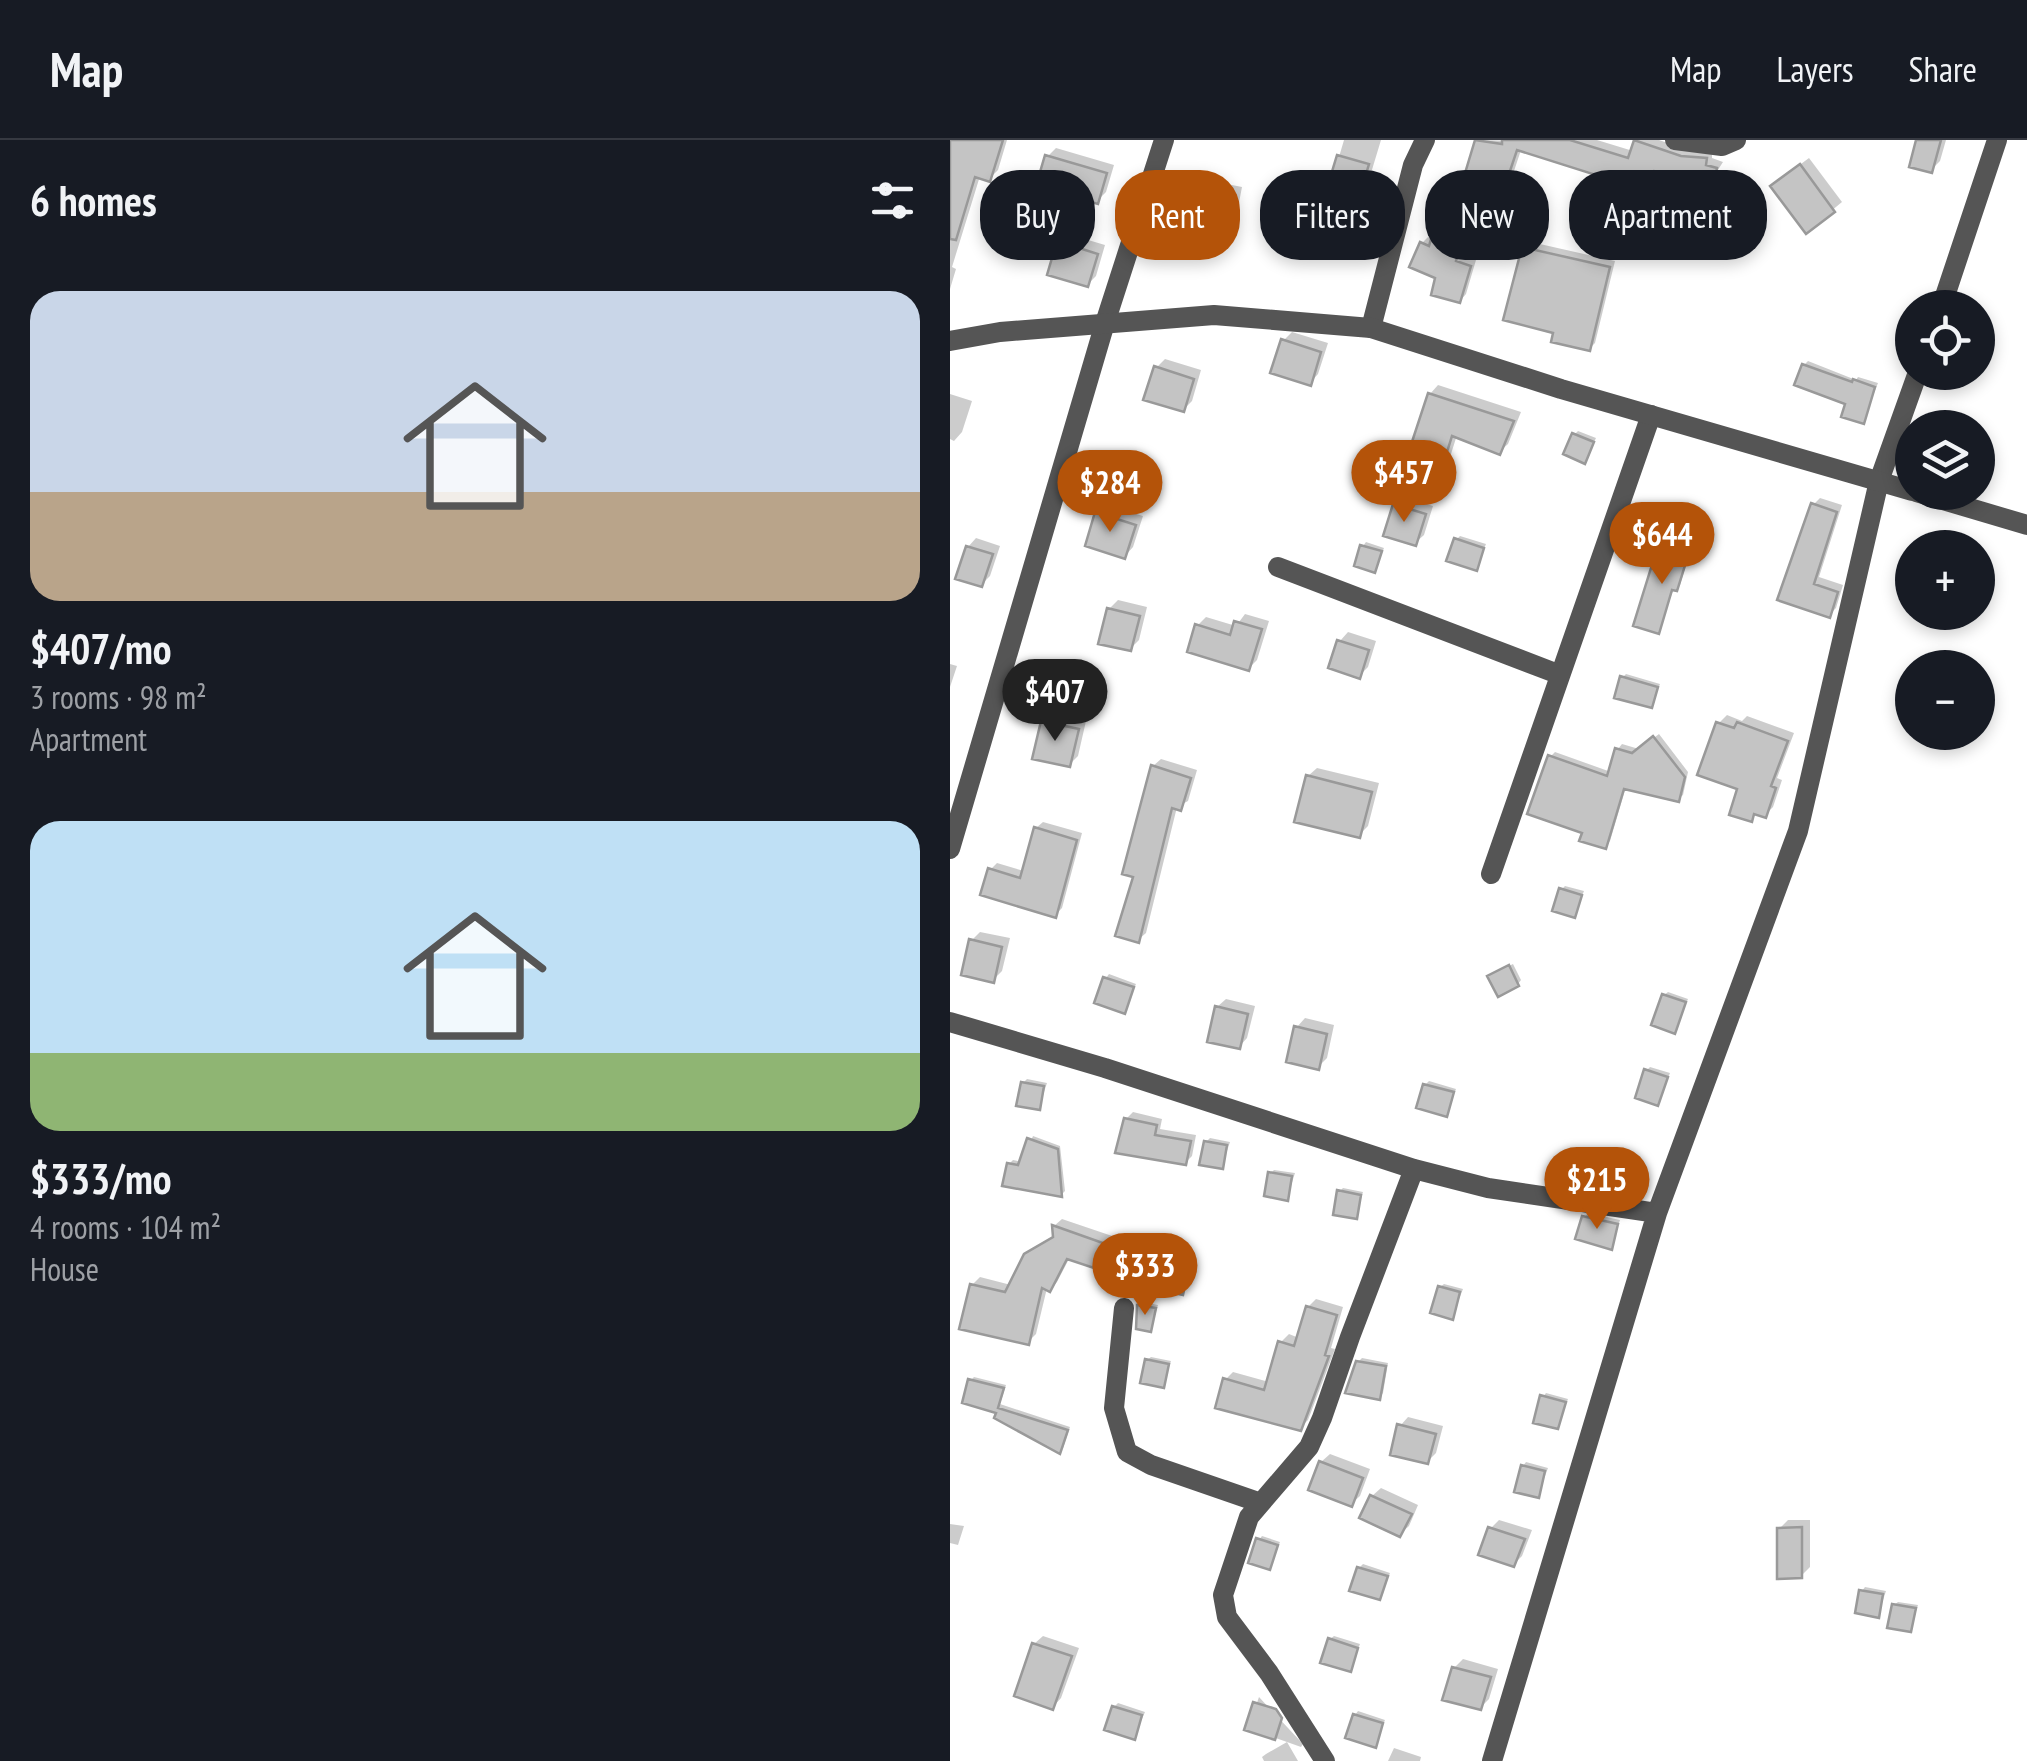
<!DOCTYPE html>
<meta charset="utf-8">
<style>
body{margin:0;font-family:"PT Sans Narrow",sans-serif;background:#20242c;color:#f1f3f6;height:100vh;display:flex;flex-direction:column;font-size:38px;white-space:nowrap}
*{box-sizing:border-box;margin:0}
p{font-size:32px;color:#9ea1a6}
.icon{flex:none;width:55px;height:55px;fill:none;stroke:currentColor;stroke-width:2;stroke-linecap:round;stroke-linejoin:round}
.map{position:relative;flex:1;overflow:hidden}
.drawer{display:flex;flex-direction:column;background:#171b24;width:950px}
.drawer>*{flex:none}
.top-card{position:absolute;left:30px;top:30px;width:895px;height:90px;display:flex;gap:20px}
.controls{position:absolute;left:945px;top:150px;display:grid;gap:20px}
.controls a{display:grid;place-items:center;width:100px;height:100px;border-radius:50%;background:#171b24;box-shadow:0 5px 15px #0003;font-size:50px}
.price{position:absolute;translate:-50% -85px;padding:0 22px;border-radius:35px;background:#b45309;color:#fff;font-size:32px;line-height:65px;filter:drop-shadow(0 2px 5px #0008)}
.price::after{content:'';position:absolute;left:50%;top:60px;width:30px;height:22px;margin-left:-15px;background:inherit;clip-path:polygon(0 0,100% 0,50% 100%)}
.price.active{background:#222;color:#fff}
ul{padding:0;list-style:none}
li{display:grid;align-content:center;gap:20px;height:530px;padding:0 30px}
li span{display:grid;place-items:center;height:310px;border-radius:30px;color:#555}
li>.icon{margin-inline-start:auto}
span .icon{width:180px;height:180px;fill:#fffc;stroke-width:1}
li b{font-size:42px}
h2{display:flex;justify-content:space-between;align-items:center;height:120px;padding:0 30px;font-size:42px}
.tag{padding:0 35px;border-radius:40px;background:#171b24;box-shadow:0 5px 15px #0003;font-size:35px;line-height:90px}
.tag.active{background:#b45309;color:#fff}
header{display:flex;align-items:center;gap:60px;box-sizing:border-box;height:140px;padding:0 50px;background:#171b24;border-bottom:2px solid #363941}
header strong{font-size:48px}
nav{display:flex;gap:55px;margin-inline-start:auto;font-size:35px}
main{display:flex;flex:1;min-height:0}
.map>svg:first-child{display:block}
.shadow{fill:#0003}
.building{fill:#c4c4c4;stroke:#999;stroke-width:2.5}
.lines{fill:none;stroke-linecap:round;stroke-linejoin:round}
.minor{stroke:#555;stroke-width:20}
.tertiary{stroke:#555;stroke-width:20}
</style>
<header>
<strong>Map</strong>
<nav><a>Map</a><a>Layers</a><a>Share</a></nav>
</header>
<main>
<section class="drawer">
<h2>6 homes<svg class="icon" aria-label="filters" viewBox="0 0 24 24"><path d="M4 7h16M4 17h16"/><circle cx="9" cy="7" r="2"/><circle cx="15" cy="17" r="2"/></svg></h2>
<ul>
<li><span style="background:linear-gradient(#c9d6e8 65%,#b9a48a 0)"><svg class="icon" aria-label="home" viewBox="0 0 24 24"><path d="M3 11l9-7 9 7M6 9v11h12V9"/></svg></span><div><b>$407/mo</b><p>3 rooms · 98 m²</p><p>Apartment</p></div></li>
<li><span style="background:linear-gradient(#bfe0f5 75%,#8fb573 0)"><svg class="icon" aria-label="home" viewBox="0 0 24 24"><path d="M3 11l9-7 9 7M6 9v11h12V9"/></svg></span><div><b>$333/mo</b><p>4 rooms · 104 m²</p><p>House</p></div></li>
</ul>
</section>
<div class="map">
<svg width="1077" height="1621" viewBox="0 0 1077 1621">
<rect width="100%" height="100%" fill="#fff"/>
<!-- shadow -->
<path class="shadow" d="M 0,0 L 57,0 L 48,30 L 39,39 L 30,36 L 2,127 L 6,129 L 0,149 Z
M 394,0 L 431,0 L 418,43 L 409,52 L 381,44 Z
M 528,0 L 574,1 L 564,31 L 556,40 L 519,29 Z
M 599,0 L 647,0 L 683,11 L 687,0 L 709,0 L 738,10 L 762,12 L 762,18 L 773,22 L 764,36 L 708,29 L 705,37 L 698,44 L 695,43 L 690,73 L 683,80 L 665,38 Z
M 968,0 L 996,0 L 990,21 L 981,30 Z
M 106,8 L 164,25 L 156,52 L 147,61 L 97,17 Z
M 859,18 L 892,62 L 857,91 L 832,38 Z
M 262,41 L 292,47 L 287,73 L 278,81 L 253,49 Z
M 496,72 L 521,79 L 510,115 L 526,120 L 516,154 L 510,161 L 488,137 L 472,103 L 478,97 L 483,99 L 490,78 Z
M 118,94 L 155,105 L 146,136 L 137,145 L 110,102 Z
M 581,102 L 665,121 L 645,203 L 639,209 L 606,191 L 575,108 Z
M 342,192 L 378,203 L 368,234 L 360,243 L 333,201 Z
M 215,219 L 251,230 L 242,261 L 233,270 L 206,228 Z
M 858,221 L 906,240 L 908,237 L 928,243 L 913,281 L 854,225 Z
M 488,245 L 571,272 L 558,304 L 549,312 L 507,295 L 501,314 L 493,322 L 480,254 Z
M 0,254 L 22,261 L 12,292 L 4,301 L 0,299 Z
M 628,291 L 646,298 L 635,321 L 624,295 Z
M 454,357 L 483,366 L 474,395 L 465,403 L 445,366 Z
M 870,358 L 892,365 L 869,437 L 893,445 L 886,468 L 879,475 L 830,458 L 863,365 Z
M 156,365 L 193,376 L 183,407 L 175,416 L 147,374 Z
M 510,396 L 536,404 L 526,428 L 506,400 Z
M 724,397 L 743,402 L 730,445 L 724,448 L 708,491 L 703,429 L 706,425 L 713,427 Z
M 26,398 L 50,406 L 40,436 L 32,444 L 18,407 Z
M 416,402 L 434,408 L 425,430 L 413,406 Z
M 168,460 L 197,467 L 189,500 L 180,509 L 159,469 Z
M 295,474 L 319,481 L 307,520 L 298,529 L 248,485 L 256,477 L 286,486 Z
M 398,492 L 426,501 L 418,527 L 409,536 L 390,501 Z
M 0,524 L 7,526 L 0,547 Z
M 676,534 L 710,544 L 701,566 L 672,538 Z
M 102,573 L 136,581 L 128,616 L 119,625 L 93,582 Z
M 777,575 L 792,581 L 797,576 L 844,593 L 827,638 L 832,640 L 823,667 L 815,675 L 808,673 L 801,679 L 769,583 Z
M 709,594 L 738,632 L 733,655 L 728,659 L 676,647 L 660,701 L 655,706 L 635,692 L 600,617 L 605,612 L 661,632 L 668,609 L 672,604 L 689,609 Z
M 211,619 L 247,630 L 238,661 L 227,667 L 196,793 L 188,800 L 186,735 L 203,626 Z
M 367,628 L 429,643 L 418,686 L 409,695 L 358,636 Z
M 93,682 L 132,693 L 112,768 L 105,775 L 41,729 L 47,723 L 74,731 L 86,688 Z
M 615,746 L 634,751 L 624,775 L 611,750 Z
M 30,792 L 60,798 L 52,831 L 43,840 L 22,800 Z
M 563,824 L 571,840 L 568,844 L 544,833 Z
M 159,834 L 186,844 L 174,871 L 156,838 Z
M 718,852 L 738,859 L 724,891 L 714,855 Z
M 276,859 L 305,866 L 297,898 L 289,907 L 267,867 Z
M 355,878 L 384,885 L 377,918 L 368,927 L 347,887 Z
M 700,927 L 720,933 L 708,963 L 696,931 Z
M 77,939 L 97,943 L 89,967 L 73,943 Z
M 479,941 L 506,949 L 496,974 L 475,945 Z
M 183,972 L 212,979 L 210,989 L 246,995 L 242,1016 L 235,1023 L 176,979 Z
M 83,996 L 110,1006 L 115,1051 L 112,1054 L 59,1024 L 63,1020 L 72,1022 Z
M 260,998 L 280,1002 L 272,1026 L 256,1002 Z
M 324,1030 L 345,1033 L 337,1058 L 321,1033 Z
M 393,1048 L 413,1052 L 406,1076 L 389,1052 Z
M 638,1073 L 670,1080 L 661,1107 L 635,1077 Z
M 112,1079 L 174,1100 L 166,1122 L 158,1130 L 120,1117 L 107,1142 L 100,1149 L 97,1148 L 86,1194 L 78,1202 L 22,1145 L 30,1137 L 61,1145 L 76,1115 L 105,1095 L 104,1086 Z
M 494,1144 L 513,1149 L 502,1177 L 490,1147 Z
M 366,1159 L 393,1167 L 381,1208 L 385,1209 L 358,1280 L 350,1288 L 275,1240 L 283,1232 L 319,1242 L 331,1202 L 339,1194 L 349,1198 L 358,1167 Z
M 193,1162 L 208,1165 L 201,1190 L 189,1166 Z
M 201,1217 L 221,1221 L 213,1245 L 197,1220 Z
M 412,1218 L 438,1223 L 433,1253 L 430,1257 L 408,1222 Z
M 24,1237 L 56,1245 L 50,1264 L 120,1287 L 113,1308 L 110,1311 L 50,1271 L 21,1240 Z
M 596,1253 L 618,1259 L 607,1287 L 593,1257 Z
M 458,1277 L 493,1286 L 486,1313 L 477,1322 L 450,1286 Z
M 380,1314 L 420,1329 L 410,1356 L 401,1364 L 371,1322 Z
M 576,1322 L 598,1328 L 588,1355 L 573,1326 Z
M 431,1348 L 468,1365 L 459,1386 L 450,1394 L 422,1356 Z
M 549,1380 L 582,1390 L 572,1416 L 564,1424 L 540,1389 Z
M 838,1380 L 860,1380 L 860,1427 L 851,1436 L 829,1389 Z
M 0,1384 L 14,1386 L 8,1405 L 0,1403 Z
M 312,1396 L 330,1402 L 320,1427 L 309,1400 Z
M 413,1424 L 440,1433 L 430,1458 L 409,1428 Z
M 915,1447 L 936,1451 L 928,1475 L 912,1451 Z
M 948,1462 L 968,1465 L 960,1490 L 944,1465 Z
M 93,1496 L 129,1508 L 111,1558 L 103,1567 L 84,1504 Z
M 384,1496 L 410,1504 L 400,1529 L 380,1499 Z
M 513,1519 L 548,1529 L 539,1559 L 530,1568 L 504,1528 Z
M 309,1557 L 353,1604 L 351,1607 L 337,1602 L 348,1621 L 314,1621 L 312,1617 L 316,1614 L 337,1602 L 298,1588 Z
M 168,1563 L 195,1572 L 184,1597 L 164,1567 Z
M 408,1571 L 435,1580 L 425,1605 L 405,1575 Z
M 444,1608 L 471,1617 L 470,1621 L 438,1621 Z"/>
<!-- building -->
<path class="building" d="M 0,0 L 53,0 L 40,42 L 25,37 L 6,100 L 0,99 Z
M 525,0 L 552,4 L 552,0 L 620,0 L 678,18 L 684,0 L 731,16 L 757,18 L 756,25 L 767,28 L 765,38 L 704,31 L 699,47 L 691,44 L 684,83 L 655,77 L 662,40 L 567,10 L 556,43 L 516,30 Z
M 966,0 L 991,0 L 982,33 L 959,27 Z
M 95,15 L 157,33 L 148,64 L 86,46 Z
M 387,15 L 419,24 L 410,54 L 378,45 Z
M 850,24 L 885,72 L 856,94 L 820,46 Z
M 251,48 L 285,55 L 279,84 L 245,77 Z
M 487,77 L 516,85 L 506,121 L 521,126 L 510,163 L 481,155 L 485,138 L 459,127 L 470,102 L 479,106 Z
M 107,101 L 148,114 L 138,147 L 97,135 Z
M 572,107 L 660,127 L 640,211 L 601,202 L 603,193 L 553,180 Z
M 331,199 L 371,212 L 361,246 L 320,233 Z
M 852,224 L 902,242 L 903,239 L 925,247 L 914,284 L 891,277 L 895,264 L 844,245 Z
M 204,226 L 244,239 L 234,272 L 193,260 Z
M 478,253 L 564,281 L 550,315 L 502,296 L 493,325 L 458,314 Z
M 622,293 L 644,302 L 635,324 L 613,314 Z
M 861,363 L 887,372 L 864,444 L 888,452 L 880,478 L 827,460 Z
M 443,364 L 476,374 L 466,406 L 433,396 Z
M 145,372 L 186,385 L 175,419 L 135,406 Z
M 504,398 L 534,408 L 527,431 L 496,421 Z
M 718,399 L 741,406 L 727,451 L 722,450 L 709,494 L 683,486 L 701,428 L 709,430 Z
M 410,405 L 432,411 L 425,433 L 404,426 Z
M 16,406 L 43,414 L 32,447 L 5,439 Z
M 157,468 L 190,476 L 181,511 L 148,504 Z
M 284,481 L 312,489 L 299,531 L 237,512 L 245,484 L 280,495 Z
M 387,500 L 419,510 L 410,539 L 378,528 Z
M 670,536 L 708,547 L 702,568 L 664,558 Z
M 91,581 L 129,589 L 120,627 L 82,619 Z
M 766,582 L 784,588 L 787,582 L 838,601 L 821,646 L 826,648 L 816,678 L 804,674 L 802,682 L 779,675 L 787,649 L 747,635 Z
M 703,596 L 735,637 L 729,662 L 674,649 L 656,709 L 629,701 L 632,693 L 577,674 L 598,615 L 657,636 L 665,608 L 682,613 Z
M 201,625 L 241,638 L 231,671 L 222,668 L 189,803 L 165,796 L 183,737 L 172,734 Z
M 356,635 L 422,652 L 410,698 L 344,682 Z
M 84,687 L 127,700 L 106,778 L 30,755 L 38,728 L 70,738 Z
M 609,748 L 632,755 L 625,778 L 602,771 Z
M 19,799 L 52,807 L 44,843 L 11,835 Z
M 559,825 L 569,846 L 548,857 L 537,836 Z
M 153,837 L 184,847 L 175,874 L 144,863 Z
M 712,854 L 736,862 L 725,894 L 701,885 Z
M 265,866 L 298,874 L 290,909 L 257,902 Z
M 344,886 L 377,894 L 369,930 L 336,922 Z
M 694,929 L 718,937 L 708,966 L 685,958 Z
M 71,942 L 94,946 L 90,970 L 66,966 Z
M 473,944 L 504,952 L 497,977 L 466,968 Z
M 174,978 L 207,985 L 205,995 L 241,1001 L 236,1025 L 165,1013 Z
M 77,998 L 108,1009 L 112,1057 L 52,1046 L 57,1023 L 68,1025 Z
M 254,1001 L 277,1005 L 273,1029 L 249,1025 Z
M 318,1032 L 342,1036 L 338,1061 L 314,1056 Z
M 387,1050 L 411,1055 L 407,1079 L 383,1075 Z
M 632,1076 L 668,1084 L 662,1110 L 625,1099 Z
M 102,1085 L 167,1108 L 159,1133 L 117,1119 L 100,1152 L 92,1148 L 79,1205 L 9,1189 L 20,1144 L 55,1152 L 74,1114 L 103,1097 Z
M 214,1126 L 238,1131 L 233,1155 L 210,1150 Z
M 488,1146 L 510,1152 L 503,1180 L 480,1173 Z
M 187,1165 L 206,1168 L 201,1192 L 186,1189 Z
M 356,1166 L 387,1175 L 375,1215 L 379,1216 L 351,1291 L 265,1268 L 273,1238 L 314,1250 L 328,1201 L 344,1206 Z
M 195,1219 L 219,1224 L 214,1248 L 190,1243 Z
M 406,1221 L 436,1226 L 430,1260 L 395,1253 Z
M 18,1239 L 54,1248 L 48,1268 L 118,1290 L 110,1314 L 44,1278 L 46,1273 L 12,1263 Z
M 590,1255 L 616,1262 L 608,1289 L 583,1283 Z
M 447,1284 L 486,1294 L 478,1324 L 440,1315 Z
M 369,1321 L 413,1338 L 402,1367 L 358,1350 Z
M 571,1325 L 595,1331 L 589,1358 L 564,1352 Z
M 420,1355 L 462,1374 L 450,1397 L 409,1378 Z
M 538,1387 L 575,1399 L 564,1427 L 528,1415 Z
M 852,1387 L 852,1438 L 827,1439 L 827,1388 Z
M 306,1398 L 328,1405 L 320,1430 L 298,1423 Z
M 407,1427 L 438,1436 L 430,1460 L 399,1451 Z
M 909,1450 L 933,1454 L 929,1478 L 905,1473 Z
M 942,1464 L 966,1468 L 961,1492 L 937,1488 Z
M 378,1498 L 408,1508 L 401,1532 L 370,1523 Z
M 82,1503 L 122,1516 L 103,1570 L 64,1556 Z
M 502,1527 L 541,1537 L 531,1570 L 492,1560 Z
M 303,1562 L 326,1569 L 332,1578 L 325,1600 L 294,1590 Z
M 162,1566 L 192,1575 L 185,1600 L 154,1590 Z
M 403,1574 L 433,1583 L 426,1608 L 395,1598 Z"/>
<g class="lines">
<!-- minor -->
<path class="minor" d="M 725,0 L 772,6 L 786,0
M 991,168 L 1047,0
M 421,188 L 463,25 L 475,0
M 328,427 L 608,534
M 0,709 L 155,183 L 214,0
M 541,734 L 701,275
M 0,882 L 155,928 L 464,1029 L 538,1048 L 707,1073
M 174,1168 L 164,1268 L 177,1312 L 201,1325 L 308,1362
M 375,1621 L 319,1533 L 277,1477 L 273,1455 L 299,1377 L 359,1307 L 372,1278 L 400,1197 L 464,1029
M 542,1621 L 707,1073 L 848,691 L 929,341 L 968,232"/>
<!-- tertiary -->
<path class="tertiary" d="M 0,201 L 50,192 L 264,175 L 421,188 L 611,249 L 962,351
M 966,352 L 1077,385"/>
</g>
</svg>
<div class="controls">
<a><svg class="icon" aria-label="locate" viewBox="0 0 24 24"><circle cx="12" cy="12" r="6"/><path d="M12 2v4M12 18v4M2 12h4M18 12h4"/></svg></a>
<a><svg class="icon" aria-label="layers" viewBox="0 0 24 24"><path d="M12 4l9 5-9 5-9-5zM3 14l9 5 9-5"/></svg></a>
<a>+</a>
<a>−</a>
</div>
<b class="price" style="left:454px;top:385px">$457</b>
<b class="price" style="left:160px;top:395px">$284</b>
<b class="price" style="left:712px;top:447px">$644</b>
<b class="price active" style="left:105px;top:604px">$407</b>
<b class="price" style="left:647px;top:1092px">$215</b>
<b class="price" style="left:195px;top:1178px">$333</b>
<div class="top-card">
<a class="tag">Buy</a>
<a class="tag active">Rent</a>
<a class="tag">Filters</a>
<a class="tag">New</a>
<a class="tag">Apartment</a>
</div>
</div>
</main>
